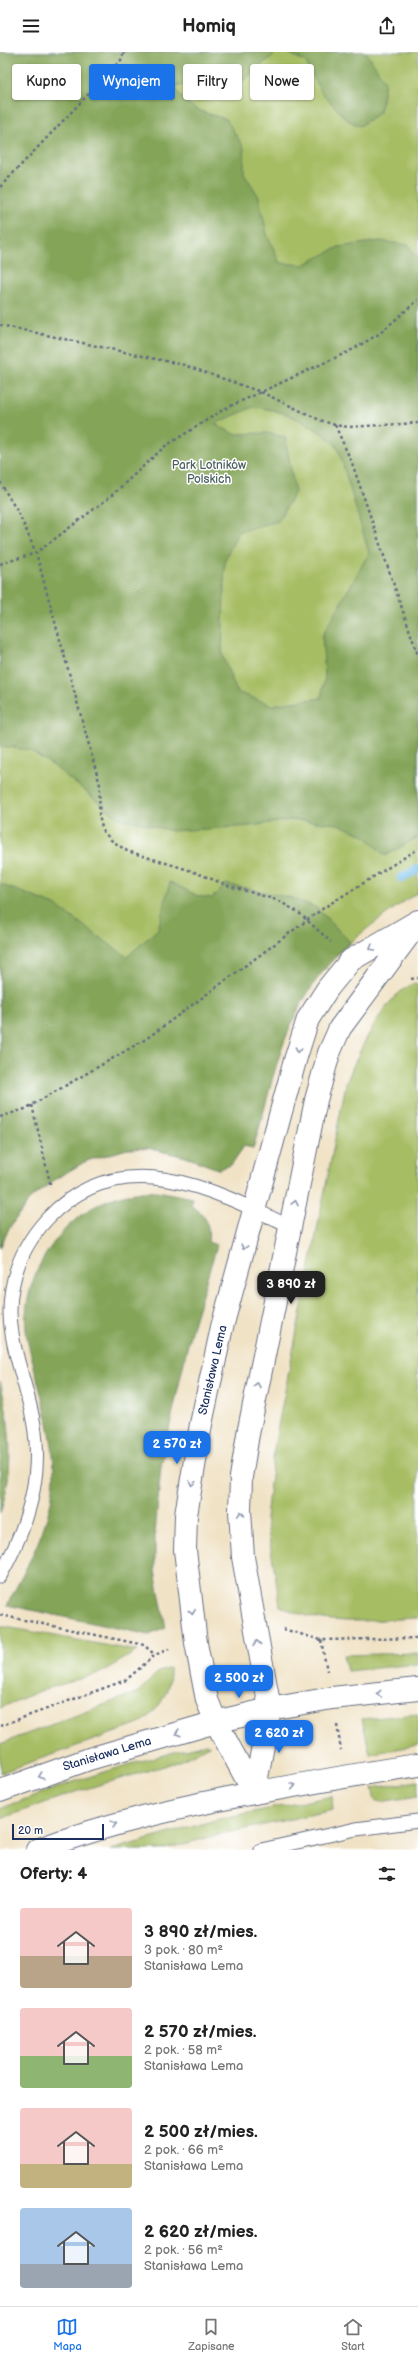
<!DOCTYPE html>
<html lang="pl">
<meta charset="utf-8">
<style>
body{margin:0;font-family:"Balsamiq Sans",sans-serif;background:#f2f2f2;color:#222;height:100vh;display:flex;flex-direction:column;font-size:15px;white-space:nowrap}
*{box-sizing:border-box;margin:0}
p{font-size:13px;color:#767676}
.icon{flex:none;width:22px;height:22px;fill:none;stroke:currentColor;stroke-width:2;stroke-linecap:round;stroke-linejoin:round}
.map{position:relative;height:1798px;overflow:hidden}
.panel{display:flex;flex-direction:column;background:#fff;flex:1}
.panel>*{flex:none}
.banner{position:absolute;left:12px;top:12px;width:394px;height:36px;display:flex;gap:8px}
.scale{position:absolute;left:12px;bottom:10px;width:92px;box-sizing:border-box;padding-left:4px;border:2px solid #1b2f5e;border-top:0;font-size:11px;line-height:14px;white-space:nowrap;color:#1b2f5e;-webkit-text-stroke:3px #fff;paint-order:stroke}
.price{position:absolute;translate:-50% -34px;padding:0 9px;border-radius:8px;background:#1a73e8;color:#fff;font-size:13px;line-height:26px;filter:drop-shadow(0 1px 2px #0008)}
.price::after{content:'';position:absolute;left:50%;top:24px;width:12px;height:9px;margin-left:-6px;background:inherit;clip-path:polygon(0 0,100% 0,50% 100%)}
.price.active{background:#222;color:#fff}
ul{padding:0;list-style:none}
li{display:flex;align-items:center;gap:12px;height:100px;padding:0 20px}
li span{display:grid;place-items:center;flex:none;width:112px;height:80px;border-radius:4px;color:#555}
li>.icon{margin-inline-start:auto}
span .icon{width:48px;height:48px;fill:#fffc;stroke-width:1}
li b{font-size:17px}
h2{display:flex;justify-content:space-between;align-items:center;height:48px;padding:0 20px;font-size:17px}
.chip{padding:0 14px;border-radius:4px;background:#fff;box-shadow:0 1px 3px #0004;font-size:14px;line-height:36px}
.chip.active{background:#1a73e8;color:#fff}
header{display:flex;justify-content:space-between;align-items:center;height:52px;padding:0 20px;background:#fff;font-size:18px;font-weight:600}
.tabs{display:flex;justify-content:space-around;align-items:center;height:56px;border-top:1px solid #e0e0e0;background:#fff;font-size:11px;color:#767676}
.tabs a{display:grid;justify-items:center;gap:2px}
.tabs .active{color:#1a73e8}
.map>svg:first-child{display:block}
.green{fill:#a6bd63;stroke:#607660}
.forest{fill:#84a459;stroke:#506a5c;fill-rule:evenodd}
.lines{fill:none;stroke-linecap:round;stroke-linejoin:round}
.stream{stroke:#73bceb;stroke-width:9}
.lane-casing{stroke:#666e82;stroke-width:15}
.street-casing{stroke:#666e82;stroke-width:24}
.secondary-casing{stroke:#666e82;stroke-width:24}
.path{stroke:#666e82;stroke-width:2.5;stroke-dasharray:3 3;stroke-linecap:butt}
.lane{stroke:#fff;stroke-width:13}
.street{stroke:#fff;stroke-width:22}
.secondary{stroke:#fff;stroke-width:22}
.oneway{stroke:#8d97ae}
.labels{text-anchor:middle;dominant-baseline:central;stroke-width:3;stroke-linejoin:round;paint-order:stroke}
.park-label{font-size:12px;fill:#4c6160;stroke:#fff}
.street-label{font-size:12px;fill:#1b2f5e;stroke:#fff}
</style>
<header><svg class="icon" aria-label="menu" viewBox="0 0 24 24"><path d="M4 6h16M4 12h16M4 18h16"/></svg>Homiq<svg class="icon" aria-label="share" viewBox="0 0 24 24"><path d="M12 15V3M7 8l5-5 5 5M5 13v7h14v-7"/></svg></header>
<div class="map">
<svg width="418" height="1798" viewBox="0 0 418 1798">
<rect width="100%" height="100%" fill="#fff"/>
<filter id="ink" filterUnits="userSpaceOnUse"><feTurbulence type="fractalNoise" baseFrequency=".025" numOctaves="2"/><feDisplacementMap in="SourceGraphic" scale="8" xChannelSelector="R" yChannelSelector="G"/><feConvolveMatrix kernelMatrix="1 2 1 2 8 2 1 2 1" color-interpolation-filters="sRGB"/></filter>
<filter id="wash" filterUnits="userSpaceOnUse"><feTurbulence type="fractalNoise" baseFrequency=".012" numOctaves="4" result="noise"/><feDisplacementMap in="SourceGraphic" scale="16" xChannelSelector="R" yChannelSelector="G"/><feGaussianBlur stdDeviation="0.9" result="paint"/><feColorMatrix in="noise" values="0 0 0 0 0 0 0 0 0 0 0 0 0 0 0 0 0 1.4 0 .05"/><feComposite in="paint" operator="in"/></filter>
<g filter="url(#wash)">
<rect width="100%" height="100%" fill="#f0e2c5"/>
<!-- green -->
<path class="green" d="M 0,0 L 418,0 L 418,840 C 365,876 312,914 288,976 C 273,1015 266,1057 253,1096 L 244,1094 L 231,1113 L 218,1117 L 186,1105 L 148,1096 L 127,1097 L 86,1109 L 57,1126 L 31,1146 L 9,1176 L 0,1196 Z
M 417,931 L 418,1566 C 369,1568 326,1576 280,1554 L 266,1466 L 275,1389 L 346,1032 C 356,1005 386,937 417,931 Z
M 0,1574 L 137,1599 L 102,1620 L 40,1639 L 0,1656 Z
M 418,1601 L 418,1612 L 347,1619 L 343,1603 Z
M 170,1616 C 171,1640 158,1660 139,1672 L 0,1721 L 0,1692 L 138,1640 L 158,1620 Z
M 418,1662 L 418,1693 L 370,1702 L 362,1667 Z
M 206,1692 L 210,1694 L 178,1710 L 75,1740 L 0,1767 L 0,1757 C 67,1730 136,1709 206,1692 Z
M 418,1729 L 418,1744 L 380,1750 L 375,1748 L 372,1736 Z
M 332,1744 L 333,1758 L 222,1782 L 161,1798 L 111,1798 L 219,1767 Z"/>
<!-- forest -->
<path class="forest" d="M 0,0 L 277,0 L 244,28 L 219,36 L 175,33 C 182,56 205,61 226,67 L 244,96 L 244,121 L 259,145 L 267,182 L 280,211 L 303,213 L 339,195 L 380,189 L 408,193 L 418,207 L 418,785 L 385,804 L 365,784 L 338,772 L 291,768 L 251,774 L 172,779 L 117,765 L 54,714 L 29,698 L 0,694 ZM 253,355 C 283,357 319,374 338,396 L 369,501 L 322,584 L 325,624 L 321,646 L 272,653 L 237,640 L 222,603 L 225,508 L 238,480 L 278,469 L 295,440 L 285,385 L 267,381 L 234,382 L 215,372 Z
M 286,0 L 366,0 L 385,30 L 380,60 L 360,74 L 347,68 L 321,40 L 306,10 Z
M 170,830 L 198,844 L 212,846 L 226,832 L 292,846 L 317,856 L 350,890 C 283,953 278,1014 253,1096 L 244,1094 L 231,1113 L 218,1117 L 186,1105 L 148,1096 L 127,1097 L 86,1109 L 57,1126 L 31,1146 L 9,1176 L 0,1196 L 0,832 L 55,853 L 127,905 L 158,877 Z
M 162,1140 L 193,1146 L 191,1154 C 207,1162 210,1174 208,1190 L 217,1193 L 190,1283 L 161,1414 L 155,1482 L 155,1519 L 166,1576 L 149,1583 L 7,1553 C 28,1513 53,1469 54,1423 C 54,1387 44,1353 35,1319 C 32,1305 27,1291 26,1278 C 21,1215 73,1148 135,1141 C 144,1139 154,1140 162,1140 Z
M 0,1329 C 11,1372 15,1419 0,1461 Z"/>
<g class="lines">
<!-- stream -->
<path class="stream" d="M 401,826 L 418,817"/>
</g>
</g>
<g filter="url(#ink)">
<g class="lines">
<defs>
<path id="lane" d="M 0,1524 C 25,1480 42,1432 35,1380 C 30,1339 11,1302 10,1260 C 10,1225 23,1193 47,1167 C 119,1090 212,1136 290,1175
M 261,1798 L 356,1777 L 418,1769"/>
<path id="street" d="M 254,1741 L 216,1670 L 207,1648 L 196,1591 L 189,1531 L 185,1498 L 186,1463 L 201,1372 L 222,1275 L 296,1005 L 308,967 L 328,936 L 351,908 L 418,869
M 254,1741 L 270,1657 L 243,1505 L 240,1459 L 241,1425 L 248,1382 L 316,1048 L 329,1001 L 340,976 L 414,876"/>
<path id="secondary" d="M 0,1739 L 89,1707 L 216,1670 L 270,1657 L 332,1646 L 418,1637
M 37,1798 C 108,1771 180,1755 254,1741 C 309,1731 363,1721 418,1713"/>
</defs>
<!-- lane casing -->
<use href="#lane" class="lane-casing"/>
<!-- street casing -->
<use href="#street" class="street-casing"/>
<!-- secondary casing -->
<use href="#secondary" class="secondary-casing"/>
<!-- path -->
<path class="path" d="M 0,135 L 121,8 L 124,0
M 0,273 L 184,313 L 261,340 L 320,368 L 335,373 L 348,375 L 418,371
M 335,373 L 352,411 L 418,603
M 0,430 L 20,464 L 36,501 L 100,733 L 99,764 L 103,779 L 111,788 L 127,799 L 192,819 L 229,834 L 277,848 L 298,860 L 331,890
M 0,512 L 36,501 L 110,445 L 164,395 L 226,356 L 348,300 L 379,282 L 418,248
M 411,927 L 418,926
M 32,1053 L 51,1135
M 0,1065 L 25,1057 L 146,987 L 325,855 L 418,797
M 0,1563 L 144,1593 L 155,1603
M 283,1577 L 321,1588 L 418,1586
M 321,1588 L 327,1619
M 337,1673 L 341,1698
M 0,1674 L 126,1628 L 155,1603 L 169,1597"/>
<!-- lane -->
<use href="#lane" class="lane"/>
<!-- street -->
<use href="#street" class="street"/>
<!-- secondary -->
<use href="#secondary" class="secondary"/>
</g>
<!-- one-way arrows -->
<defs><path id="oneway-chevron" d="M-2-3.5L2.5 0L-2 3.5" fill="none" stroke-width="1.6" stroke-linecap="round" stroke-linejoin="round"/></defs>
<g class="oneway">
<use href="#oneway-chevron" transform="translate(372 896) rotate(150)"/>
<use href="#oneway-chevron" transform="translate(298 998) rotate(108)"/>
<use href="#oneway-chevron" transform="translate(295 1151) rotate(-78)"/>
<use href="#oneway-chevron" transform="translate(244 1195) rotate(105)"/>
<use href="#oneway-chevron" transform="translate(257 1333) rotate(-79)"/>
<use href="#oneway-chevron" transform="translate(192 1431) rotate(99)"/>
<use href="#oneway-chevron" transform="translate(241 1462) rotate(-92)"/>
<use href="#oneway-chevron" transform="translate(192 1560) rotate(83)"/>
<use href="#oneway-chevron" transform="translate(257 1591) rotate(-99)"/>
<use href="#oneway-chevron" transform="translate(379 1642) rotate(174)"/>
<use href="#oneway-chevron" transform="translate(178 1681) rotate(163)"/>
<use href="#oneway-chevron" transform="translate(41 1724) rotate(161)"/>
<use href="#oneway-chevron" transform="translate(293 1734) rotate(-11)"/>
<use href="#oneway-chevron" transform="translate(114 1772) rotate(-15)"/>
</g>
</g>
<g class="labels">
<!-- park labels -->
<g class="park-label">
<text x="209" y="413">Park Lotników<tspan x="209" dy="14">Polskich</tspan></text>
</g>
<!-- street labels -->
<g class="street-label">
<text transform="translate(213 1318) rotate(-77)">Stanisława Lema</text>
<text transform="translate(107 1702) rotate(-17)">Stanisława Lema</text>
</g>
</g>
</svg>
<div class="scale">20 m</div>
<b class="price active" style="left:291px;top:1253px">3 890 zł</b>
<b class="price" style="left:177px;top:1413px">2 570 zł</b>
<b class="price" style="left:239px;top:1647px">2 500 zł</b>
<b class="price" style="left:279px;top:1702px">2 620 zł</b>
<div class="banner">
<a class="chip">Kupno</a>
<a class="chip active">Wynajem</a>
<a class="chip">Filtry</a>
<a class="chip">Nowe</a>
</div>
</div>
<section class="panel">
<h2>Oferty: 4<svg class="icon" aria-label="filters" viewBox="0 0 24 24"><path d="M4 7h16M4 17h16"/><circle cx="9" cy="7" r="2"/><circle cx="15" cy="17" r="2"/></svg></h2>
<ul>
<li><span style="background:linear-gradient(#f6c9c9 60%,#b9a48a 0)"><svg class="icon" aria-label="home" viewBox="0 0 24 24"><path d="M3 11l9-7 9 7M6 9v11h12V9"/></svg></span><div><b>3 890 zł/mies.</b><p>3 pok. · 80 m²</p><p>Stanisława Lema</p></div></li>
<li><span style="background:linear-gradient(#f6c9c9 60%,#8fb573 0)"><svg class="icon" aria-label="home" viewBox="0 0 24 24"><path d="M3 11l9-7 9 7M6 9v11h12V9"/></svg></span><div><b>2 570 zł/mies.</b><p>2 pok. · 58 m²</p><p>Stanisława Lema</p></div></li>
<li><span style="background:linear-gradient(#f6c9c9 70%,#c2b280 0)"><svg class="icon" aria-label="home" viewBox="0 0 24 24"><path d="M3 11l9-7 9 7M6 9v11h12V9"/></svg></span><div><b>2 500 zł/mies.</b><p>2 pok. · 66 m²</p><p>Stanisława Lema</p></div></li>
<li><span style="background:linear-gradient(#a9c7e8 70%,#9aa5b1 0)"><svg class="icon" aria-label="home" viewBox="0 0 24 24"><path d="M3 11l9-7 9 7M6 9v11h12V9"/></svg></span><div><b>2 620 zł/mies.</b><p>2 pok. · 56 m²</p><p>Stanisława Lema</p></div></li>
</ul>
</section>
<nav class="tabs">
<a class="active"><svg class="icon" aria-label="map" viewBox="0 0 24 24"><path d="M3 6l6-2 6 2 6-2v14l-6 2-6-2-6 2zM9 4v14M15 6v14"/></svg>Mapa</a>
<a><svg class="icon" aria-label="saved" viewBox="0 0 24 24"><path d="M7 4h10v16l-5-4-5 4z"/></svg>Zapisane</a>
<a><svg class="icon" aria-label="home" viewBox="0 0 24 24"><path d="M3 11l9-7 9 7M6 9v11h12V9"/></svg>Start</a>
</nav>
